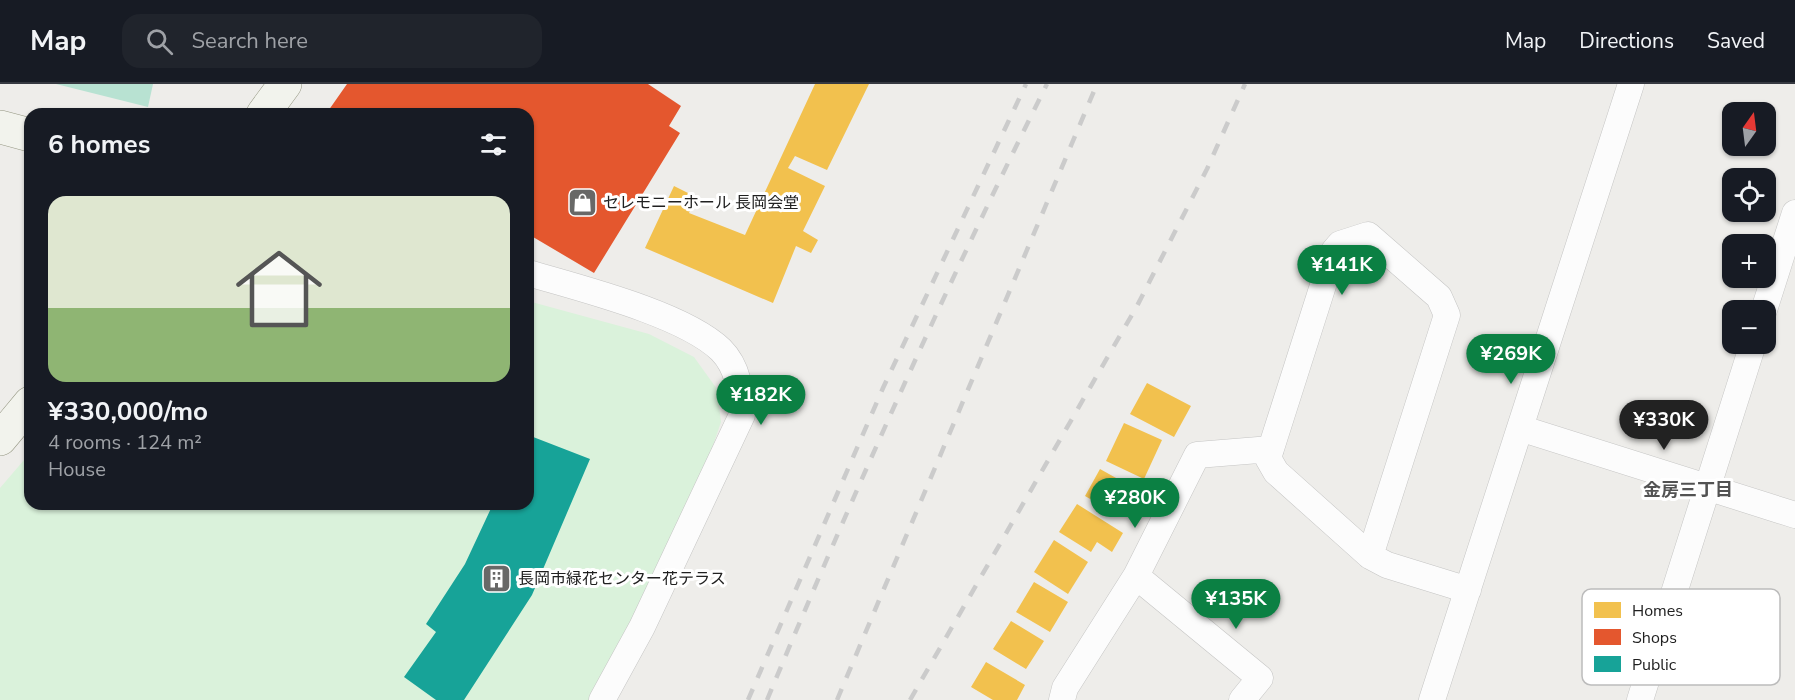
<!DOCTYPE html>
<meta charset="utf-8">
<style>
body{margin:0;font-family:"Nunito Sans","Noto Sans JP",sans-serif;background:#20242c;color:#f1f3f6;height:100vh;display:flex;flex-direction:column;font-size:22px;white-space:nowrap}
*{box-sizing:border-box;margin:0}
p{font-size:20px;color:#9ea1a6}
.icon{flex:none;width:33px;height:33px;fill:none;stroke:currentColor;stroke-width:2;stroke-linecap:round;stroke-linejoin:round}
.map{position:relative;flex:1;overflow:hidden}
.drawer{position:absolute;left:24px;top:24px;width:510px;height:402px;display:flex;flex-direction:column;background:#171b24;border-radius:18px;box-shadow:0 2px 4px #0004}
.drawer>*{flex:none}
.needle{width:39px;rotate:14deg}
.fabs{position:absolute;left:1722px;top:18px;display:grid;gap:12px}
.fabs a{display:grid;place-items:center;width:54px;height:54px;border-radius:12px;background:#171b24;box-shadow:0 2px 4px #0004;font-size:30px}
.price{position:absolute;translate:-50% -51px;padding:0 14px;border-radius:21px;background:#0b8043;color:#fff;font-size:20px;line-height:39px;filter:drop-shadow(0 2px 3px #0008)}
.price::after{content:'';position:absolute;left:50%;top:36px;width:18px;height:14px;margin-left:-9px;background:inherit;clip-path:polygon(0 0,100% 0,50% 100%)}
.price.on{background:#222;color:#fff}
ul{padding:0;list-style:none}
li{display:grid;align-content:center;gap:12px;height:318px;padding:0 24px}
li+li{border-top:2px solid #363941}
li span{display:grid;place-items:center;height:186px;border-radius:18px;color:#555}
li>.icon{margin-inline-start:auto}
span .icon{width:108px;height:108px;fill:#fffc;stroke-width:1}
li b{font-size:26px}
h2{display:flex;justify-content:space-between;align-items:center;height:72px;padding:0 24px;font-size:26px}
header{display:flex;align-items:center;gap:36px;box-sizing:border-box;height:84px;padding:0 30px;background:#171b24;border-bottom:2px solid #363941}
header strong{font-size:28px}
nav{display:flex;gap:33px;margin-inline-start:auto;font-size:21px}
.search{width:420px;height:54px;background:#20242c;display:flex;align-items:center;gap:15px;box-sizing:border-box;padding:0 21px;border-radius:18px;color:#9ea1a6;font-size:22px}
.map>svg:first-child{display:block}
.park{fill:#daf2db}
.pitch{fill:#b8e2d2}
.homes{fill:#f2c14e}
.shops{fill:#e4572e}
.public{fill:#17a398}
.lines{fill:none;stroke-linecap:round;stroke-linejoin:round}
.street-casing{stroke:#c5c5c4;stroke-width:27}
.secondary-casing{stroke:#959783;stroke-width:34}
.street{stroke:#fcfcfc;stroke-width:26}
.secondary{stroke:#f2f3ed;stroke-width:33}
.rail{stroke:#cbcbcb;stroke-width:4.5;stroke-dasharray:12 12;stroke-linecap:butt}
.labels{text-anchor:middle;dominant-baseline:central;stroke-width:6;stroke-linejoin:round;paint-order:stroke}
.poi-label{font-size:16px;fill:#202020;stroke:#fff;text-anchor:start}
.neighbourhood-label{font-size:18px;font-weight:bold;fill:#535353;stroke:#fff}
.key{fill:#fff;stroke:#bcbcbc;stroke-width:1.5}
.key-label{font-size:16px;fill:#202020}
</style>
<header>
<strong>Map</strong>
<div class="search"><svg class="icon" aria-label="search" viewBox="0 0 24 24"><circle cx="10" cy="10" r="6"/><path d="M15 15l6 6"/></svg>Search here</div>
<nav><a>Map</a><a>Directions</a><a>Saved</a></nav>
</header>
<div class="map">
<svg width="1795" height="616" viewBox="0 0 1795 616">
<rect width="100%" height="100%" fill="#eeedea"/>
<!-- park -->
<path class="park" d="M 528,217 L 649,250 L 694,273 L 717,305 L 721,338 L 705,385 L 608,587 L 589,616 L 0,616 L 0,404 L 30,369 L 30,420 L 528,420 Z"/>
<!-- pitch -->
<path class="pitch" d="M 56,0 L 153,0 L 148,23 Z"/>
<!-- homes -->
<path class="homes" d="M 815,0 L 869,0 L 827,86 L 795,72 L 788,84 L 825,102 L 803,147 L 818,156 L 811,169 L 796,162 L 773,219 L 645,164 L 674,102 L 696,113 L 689,129 L 745,151 Z
M 1147,299 L 1191,322 L 1174,353 L 1130,330 Z
M 1124,339 L 1162,356 L 1144,395 L 1106,377 Z
M 1100,385 L 1125,399 L 1109,426 L 1085,412 Z
M 1077,420 L 1123,449 L 1112,468 L 1097,458 L 1091,468 L 1059,448 Z
M 1054,456 L 1088,478 L 1068,510 L 1034,488 Z
M 1034,498 L 1068,518 L 1050,548 L 1016,528 Z
M 1011,537 L 1044,557 L 1026,585 L 993,565 Z
M 986,578 L 1025,601 L 1017,616 L 993,616 L 971,603 Z"/>
<!-- shops -->
<path class="shops" d="M 347,0 L 648,0 L 681,22 L 669,42 L 680,49 L 594,189 L 528,150 L 528,30 L 326,30 Z"/>
<!-- public -->
<path class="public" d="M 528,351 L 590,375 L 532,511 L 464,616 L 436,616 L 404,593 L 436,548 L 426,540 L 465,480 L 493,420 L 528,420 Z"/>
<g class="lines">
<defs>
<path id="street" d="M 528,189 C 579,204 684,230 721,266 C 738,283 741,307 742,331 L 642,543 L 602,616
M 1764,226 L 1795,129
M 1520,344 L 1795,431
M 1370,472 L 1447,231 L 1439,213 L 1368,151 L 1340,160 L 1334,167 L 1268,374 L 1276,388 L 1370,472 L 1387,481 L 1468,506
M 1136,492 L 1260,594 L 1242,616
M 1062,616 L 1065,604 L 1136,492 L 1197,371 L 1271,365
M 1432,616 L 1631,0
M 1640,616 L 1753,260"/>
<path id="secondary" d="M 263,30 L 285,0
M 0,43 L 30,51
M 0,355 L 30,319"/>
</defs>
<!-- street casing -->
<use href="#street" class="street-casing"/>
<!-- secondary casing -->
<use href="#secondary" class="secondary-casing"/>
<!-- street -->
<use href="#street" class="street"/>
<!-- secondary -->
<use href="#secondary" class="secondary"/>
<!-- rail -->
<path class="rail" d="M 748,616 L 883,304 L 1026,0
M 767,616 C 854,408 946,202 1047,0
M 837,616 L 1097,0
M 910,616 L 1137,222 L 1207,85 L 1245,0"/>
</g>
<!-- icons -->
<defs>
<symbol id="shop-square" viewBox="-11 -11 22 22"><rect x="-9" y="-9" width="18" height="18" rx="4" fill="#686867" stroke="#fff"/><path d="M-5-2.5h2.3a2.7 3.5 0 0 1 5.4 0H5L5.5 6h-11ZM-1.5-2.5h3a1.5 2.3 0 0 0-3 0Z" fill="#fff"/></symbol>
<symbol id="building-square" viewBox="-11 -11 22 22"><rect x="-9" y="-9" width="18" height="18" rx="4" fill="#686867" stroke="#fff"/><path d="M-4-6H4V6H1V3H-1V6H-4ZM-2.5-4.3h1.7v1.8h-1.7ZM.8-4.3h1.7v1.8H.8ZM-2.5-1h1.7V.8h-1.7ZM.8-1h1.7V.8H.8Z" fill="#fff"/></symbol>
</defs>
<g fill-rule="evenodd">
<use href="#shop-square" x="566" y="102" width="33" height="33"/>
<use href="#building-square" x="480" y="478" width="33" height="33"/>
</g>
<g class="labels">
<!-- poi labels -->
<g class="poi-label">
<text x="603" y="119">セレモニーホール 長岡会堂</text>
<text x="518" y="495">長岡市緑花センター花テラス</text>
</g>
<!-- neighbourhood labels -->
<g class="neighbourhood-label">
<text x="1688" y="406">金房三丁目</text>
</g>
</g>
<!-- legend -->
<rect x="1582" y="505" width="198" height="96" rx="9" class="key"/>
<rect x="1594" y="518" width="27" height="16" fill="#f2c14e"/>
<rect x="1594" y="545" width="27" height="16" fill="#e4572e"/>
<rect x="1594" y="572" width="27" height="16" fill="#17a398"/>
<g class="key-label">
<text x="1632" y="532">Homes</text>
<text x="1632" y="559">Shops</text>
<text x="1632" y="586">Public</text>
</g>
</svg>
<div class="fabs">
<a><svg class="needle" viewBox="-14 -14 28 28"><path d="M0-13l5 13h-10z" fill="#e53935"/><path d="M0 13l5-13h-10z" fill="#9ea1a6"/></svg></a>
<a><svg class="icon" aria-label="locate" viewBox="0 0 24 24"><circle cx="12" cy="12" r="6"/><path d="M12 2v4M12 18v4M2 12h4M18 12h4"/></svg></a>
<a>+</a>
<a>−</a>
</div>
<b class="price" style="left:1342px;top:212px">¥141K</b>
<b class="price" style="left:1511px;top:301px">¥269K</b>
<b class="price" style="left:761px;top:342px">¥182K</b>
<b class="price on" style="left:1664px;top:367px">¥330K</b>
<b class="price" style="left:1135px;top:445px">¥280K</b>
<b class="price" style="left:1236px;top:546px">¥135K</b>
<section class="drawer">
<h2>6 homes<svg class="icon" aria-label="filters" viewBox="0 0 24 24"><path d="M4 7h16M4 17h16"/><circle cx="9" cy="7" r="2"/><circle cx="15" cy="17" r="2"/></svg></h2>
<ul>
<li><span style="background:linear-gradient(#dfe7d0 60%,#8fb573 0)"><svg class="icon" aria-label="home" viewBox="0 0 24 24"><path d="M3 11l9-7 9 7M6 9v11h12V9"/></svg></span><div><b>¥330,000/mo</b><p>4 rooms · 124 m²</p><p>House</p></div></li>
</ul>
</section>
</div>
